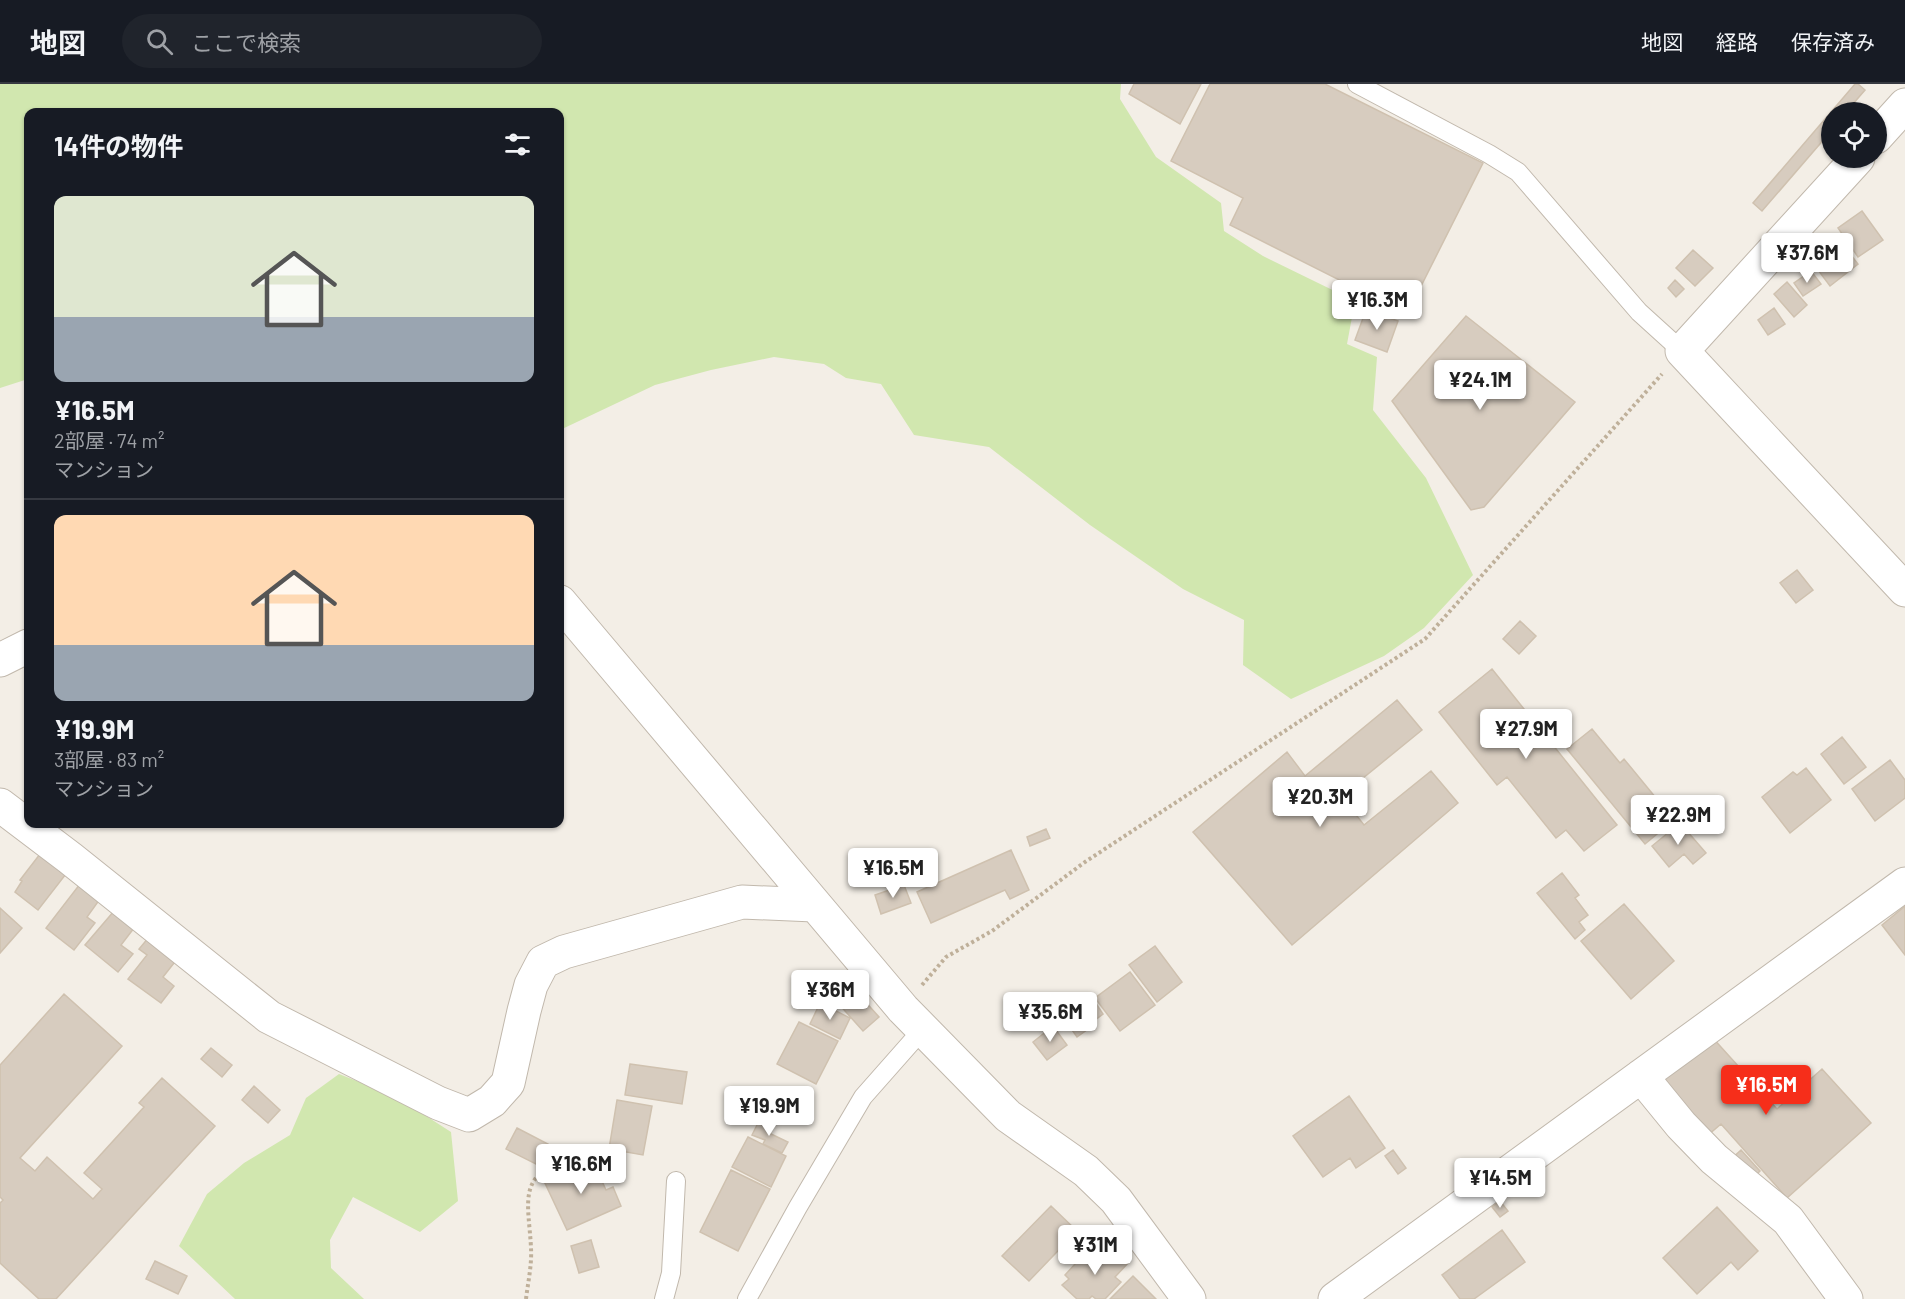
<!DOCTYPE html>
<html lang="ja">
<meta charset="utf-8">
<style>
body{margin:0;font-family:Barlow,"Noto Sans JP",sans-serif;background:#20242c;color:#f1f3f6;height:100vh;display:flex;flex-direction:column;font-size:22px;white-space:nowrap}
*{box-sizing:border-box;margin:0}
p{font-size:20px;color:#9ea1a6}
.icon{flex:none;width:33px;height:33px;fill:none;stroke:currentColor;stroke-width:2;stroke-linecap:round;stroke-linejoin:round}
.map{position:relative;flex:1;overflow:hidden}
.side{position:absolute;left:24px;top:24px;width:540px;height:720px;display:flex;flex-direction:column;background:#171b24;border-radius:12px;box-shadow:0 2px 4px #0004}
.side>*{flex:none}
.buttons{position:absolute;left:1821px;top:18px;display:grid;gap:12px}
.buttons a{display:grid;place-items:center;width:66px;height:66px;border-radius:50%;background:#171b24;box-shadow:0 2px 4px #0004;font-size:30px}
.price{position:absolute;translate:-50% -51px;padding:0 14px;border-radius:6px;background:#fff;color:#222;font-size:20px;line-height:39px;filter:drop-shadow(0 2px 3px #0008)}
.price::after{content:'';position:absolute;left:50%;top:36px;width:18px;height:14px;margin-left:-9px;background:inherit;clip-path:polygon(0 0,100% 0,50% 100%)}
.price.selected{background:#f62e1a;color:#fff}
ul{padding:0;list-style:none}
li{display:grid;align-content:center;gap:12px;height:318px;padding:0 30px}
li+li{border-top:2px solid #363941}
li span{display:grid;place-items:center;height:186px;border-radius:12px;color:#555}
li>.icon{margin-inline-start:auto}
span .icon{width:108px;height:108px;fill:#fffc;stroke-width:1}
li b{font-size:26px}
h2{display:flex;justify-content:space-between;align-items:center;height:72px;padding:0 30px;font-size:26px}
header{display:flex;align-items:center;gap:36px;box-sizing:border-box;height:84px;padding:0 30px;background:#171b24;border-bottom:2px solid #363941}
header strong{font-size:28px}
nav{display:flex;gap:33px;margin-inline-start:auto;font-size:21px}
.search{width:420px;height:54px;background:#20242c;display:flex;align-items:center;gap:15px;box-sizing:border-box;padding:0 21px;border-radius:33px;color:#9ea1a6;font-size:22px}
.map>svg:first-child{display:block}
.green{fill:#d1e7af}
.building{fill:#d7ccbf;stroke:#cfc1af;stroke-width:1.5}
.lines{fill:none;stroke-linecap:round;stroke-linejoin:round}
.lane-casing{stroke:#c1b8ac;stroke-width:20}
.street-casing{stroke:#c1b8ac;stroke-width:35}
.path{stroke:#bfb09a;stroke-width:4;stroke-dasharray:3 3;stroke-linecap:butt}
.lane{stroke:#fff;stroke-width:18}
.street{stroke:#fff;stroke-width:33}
</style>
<header>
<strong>地図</strong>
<div class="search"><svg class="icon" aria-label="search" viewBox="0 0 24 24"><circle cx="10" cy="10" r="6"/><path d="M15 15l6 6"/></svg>ここで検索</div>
<nav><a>地図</a><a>経路</a><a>保存済み</a></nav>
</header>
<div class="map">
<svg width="1905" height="1215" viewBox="0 0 1905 1215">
<rect width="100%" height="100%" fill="#f3eee6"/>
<!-- green -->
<path class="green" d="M 0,0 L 1121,0 L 1120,15 L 1156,73 L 1221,119 L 1224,147 L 1263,172 L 1355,217 L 1347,260 L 1377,273 L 1373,326 L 1426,394 L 1473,491 L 1424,544 L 1384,572 L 1291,615 L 1243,581 L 1244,536 L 1183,505 L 1090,441 L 989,363 L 914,351 L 881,300 L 846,294 L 824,280 L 774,273 L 711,286 L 655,301 L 560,346 L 560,28 L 28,28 L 28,295 L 0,304 Z
M 339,990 L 395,1012 L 451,1048 L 458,1117 L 420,1148 L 353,1113 L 330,1156 L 331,1184 L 364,1215 L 235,1215 L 179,1162 L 207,1110 L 244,1079 L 290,1051 L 306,1014 Z"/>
<!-- building -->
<path class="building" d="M 1134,0 L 1201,0 L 1180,40 L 1129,10 Z
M 1210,0 L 1325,0 L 1483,79 L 1407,230 L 1230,141 L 1243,114 L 1171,77 Z
M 1855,0 L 1858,0 L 1865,6 L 1846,28 L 1832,28 L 1832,46 L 1762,127 L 1753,119 Z
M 1862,127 L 1883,156 L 1858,173 L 1838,144 Z
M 1840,157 L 1858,180 L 1830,202 L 1812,178 Z
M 1693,166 L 1713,184 L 1695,202 L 1676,184 Z
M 1811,187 L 1821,200 L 1803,212 L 1794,199 Z
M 1675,196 L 1684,205 L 1676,213 L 1668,204 Z
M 1787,198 L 1807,221 L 1794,233 L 1774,210 Z
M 1774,224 L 1785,240 L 1768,251 L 1758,236 Z
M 1366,226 L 1398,237 L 1387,268 L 1355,256 Z
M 1466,232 L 1575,318 L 1484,423 L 1471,426 L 1392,317 Z
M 1797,486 L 1813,506 L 1796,519 L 1780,499 Z
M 1520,537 L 1536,552 L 1519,570 L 1503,555 Z
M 1492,585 L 1617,741 L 1584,767 L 1566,746 L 1556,754 L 1507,693 L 1497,701 L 1439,628 Z
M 1397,616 L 1422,646 L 1341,712 L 1364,741 L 1431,687 L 1458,719 L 1292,861 L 1193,748 L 1287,668 L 1305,692 Z
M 1592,645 L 1620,679 L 1624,675 L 1674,736 L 1645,760 L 1567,665 Z
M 1842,653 L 1866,683 L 1844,700 L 1821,670 Z
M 1890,676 L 1905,696 L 1905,714 L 1875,737 L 1852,705 Z
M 1806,684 L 1831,716 L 1790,749 L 1762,713 L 1793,688 L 1797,691 Z
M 1680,739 L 1706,769 L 1693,780 L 1684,770 L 1669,783 L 1652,762 Z
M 1046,745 L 1050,754 L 1030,762 L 1027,753 Z
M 1011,766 L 1029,806 L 1010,815 L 1005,806 L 931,839 L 917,808 Z
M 40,770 L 66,790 L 38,826 L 15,808 L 22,797 L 20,796 Z
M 1562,789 L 1579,811 L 1575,814 L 1588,831 L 1579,838 L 1585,846 L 1575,855 L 1537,809 Z
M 80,800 L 100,815 L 87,833 L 95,839 L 74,866 L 46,844 Z
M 904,801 L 911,819 L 881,830 L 875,811 Z
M 1624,820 L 1674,877 L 1631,915 L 1581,857 Z
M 1905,822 L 1905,871 L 1882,841 Z
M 0,824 L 22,844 L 0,869 Z
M 114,827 L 134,844 L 121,861 L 133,870 L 118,888 L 85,861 Z
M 149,853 L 178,874 L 163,893 L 174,902 L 161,919 L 128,895 L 147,871 L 139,865 Z
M 1155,862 L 1182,898 L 1157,918 L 1129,881 Z
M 1130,888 L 1155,921 L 1120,947 L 1095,914 Z
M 853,904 L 879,933 L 863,947 L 837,918 Z
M 1089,909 L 1103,930 L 1090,940 L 1091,943 L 1077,953 L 1060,929 Z
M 64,910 L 122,962 L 20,1074 L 35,1087 L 47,1073 L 93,1115 L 102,1105 L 84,1089 L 144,1023 L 139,1019 L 162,994 L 215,1042 L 56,1215 L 39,1215 L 0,1179 L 0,1119 L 3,1116 L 0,1113 L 0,981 Z
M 820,919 L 850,934 L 840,955 L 810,940 Z
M 799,938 L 838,957 L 816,1000 L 777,980 Z
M 1053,942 L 1067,961 L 1047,976 L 1033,958 Z
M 1711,952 L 1777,1025 L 1822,985 L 1871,1039 L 1787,1114 L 1721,1040 L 1707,1052 L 1659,999 Z
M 211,964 L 232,981 L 222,993 L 201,975 Z
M 630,980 L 687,988 L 682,1020 L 625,1011 Z
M 254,1002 L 280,1026 L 268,1039 L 242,1016 Z
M 1349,1012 L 1385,1064 L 1356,1084 L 1350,1074 L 1323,1093 L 1293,1052 Z
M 617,1016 L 652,1022 L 643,1071 L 609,1065 Z
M 759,1037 L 771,1042 L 769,1049 L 788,1058 L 782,1069 L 763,1060 L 765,1056 L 752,1051 Z
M 517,1044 L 548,1060 L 538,1081 L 506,1065 Z
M 748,1053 L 786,1072 L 771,1103 L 732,1083 Z
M 1393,1066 L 1406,1084 L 1398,1090 L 1385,1072 Z
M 1741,1066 L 1760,1087 L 1753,1094 L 1728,1078 Z
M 592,1075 L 606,1106 L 613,1103 L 621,1122 L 567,1146 L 544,1097 Z
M 731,1086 L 770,1105 L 738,1167 L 700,1148 Z
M 1500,1117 L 1508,1127 L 1500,1133 L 1492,1123 Z
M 1051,1122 L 1077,1147 L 1029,1197 L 1002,1172 Z
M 1717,1123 L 1758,1167 L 1738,1186 L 1731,1178 L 1697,1210 L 1663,1174 Z
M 1502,1146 L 1525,1178 L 1474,1215 L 1460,1215 L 1442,1191 Z
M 591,1156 L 599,1183 L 579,1189 L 571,1162 Z
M 1115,1163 L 1130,1177 L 1115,1193 L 1121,1198 L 1105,1215 L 1096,1215 L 1092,1212 L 1089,1215 L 1077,1215 L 1062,1201 L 1069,1195 L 1065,1191 L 1086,1168 L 1099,1180 Z
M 155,1177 L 187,1192 L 178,1210 L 146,1195 Z
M 1133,1192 L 1156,1215 L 1110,1215 Z"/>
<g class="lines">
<defs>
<path id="lane" d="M 1357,0 L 1489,70 L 1518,88 L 1639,228 L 1682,267
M 664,1215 L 671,1189 L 676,1097
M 747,1215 L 798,1123 L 863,1013 L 923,945"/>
<path id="street" d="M 1876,53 L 1905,21
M 1858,74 L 1682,267 L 1905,506
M 560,518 L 903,925 L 1008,1032 L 1086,1087 L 1116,1116 L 1189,1215
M 0,576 L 28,562
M 0,721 L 70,774 L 269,933 L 438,1019 L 469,1031 L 492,1017 L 508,999 L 524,927 L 531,901 L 543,878 L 564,868 L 742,818 L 814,821
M 1641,992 L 1681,1041 L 1714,1075 L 1788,1136 L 1846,1215
M 1335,1215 L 1905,800"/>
</defs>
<!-- lane casing -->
<use href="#lane" class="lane-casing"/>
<!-- street casing -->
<use href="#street" class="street-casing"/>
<!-- path -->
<path class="path" d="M 922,901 L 946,873 L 992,847 L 1085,778 L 1425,555 L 1662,290
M 526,1215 C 528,1198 532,1181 531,1164 C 529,1120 515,1086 573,1078"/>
<!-- lane -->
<use href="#lane" class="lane"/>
<!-- street -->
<use href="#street" class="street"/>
</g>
</svg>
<div class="buttons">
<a><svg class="icon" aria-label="locate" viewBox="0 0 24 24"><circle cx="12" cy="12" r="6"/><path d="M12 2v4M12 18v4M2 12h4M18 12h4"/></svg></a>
</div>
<b class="price" style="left:1807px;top:200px">¥37.6M</b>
<b class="price" style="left:1377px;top:247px">¥16.3M</b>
<b class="price" style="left:1480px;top:327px">¥24.1M</b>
<b class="price" style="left:1526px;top:676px">¥27.9M</b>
<b class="price" style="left:1320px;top:744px">¥20.3M</b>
<b class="price" style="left:1678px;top:762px">¥22.9M</b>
<b class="price" style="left:893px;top:815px">¥16.5M</b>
<b class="price" style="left:830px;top:937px">¥36M</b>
<b class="price" style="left:1050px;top:959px">¥35.6M</b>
<b class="price selected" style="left:1766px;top:1032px">¥16.5M</b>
<b class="price" style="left:769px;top:1053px">¥19.9M</b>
<b class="price" style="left:581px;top:1111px">¥16.6M</b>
<b class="price" style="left:1500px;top:1125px">¥14.5M</b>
<b class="price" style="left:1095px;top:1192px">¥31M</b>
<section class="side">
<h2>14件の物件<svg class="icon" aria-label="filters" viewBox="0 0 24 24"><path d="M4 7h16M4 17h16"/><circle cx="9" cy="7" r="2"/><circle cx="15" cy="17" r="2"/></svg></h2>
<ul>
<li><span style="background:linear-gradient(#dfe7d0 65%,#9aa5b1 0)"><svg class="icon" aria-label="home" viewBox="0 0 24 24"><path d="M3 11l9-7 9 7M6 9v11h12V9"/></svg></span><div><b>¥16.5M</b><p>2部屋 · 74 m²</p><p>マンション</p></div></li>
<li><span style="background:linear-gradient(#ffd9b3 70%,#9aa5b1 0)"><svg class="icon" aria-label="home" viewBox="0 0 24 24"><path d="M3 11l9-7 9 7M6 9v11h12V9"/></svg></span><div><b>¥19.9M</b><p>3部屋 · 83 m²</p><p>マンション</p></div></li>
</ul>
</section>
</div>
